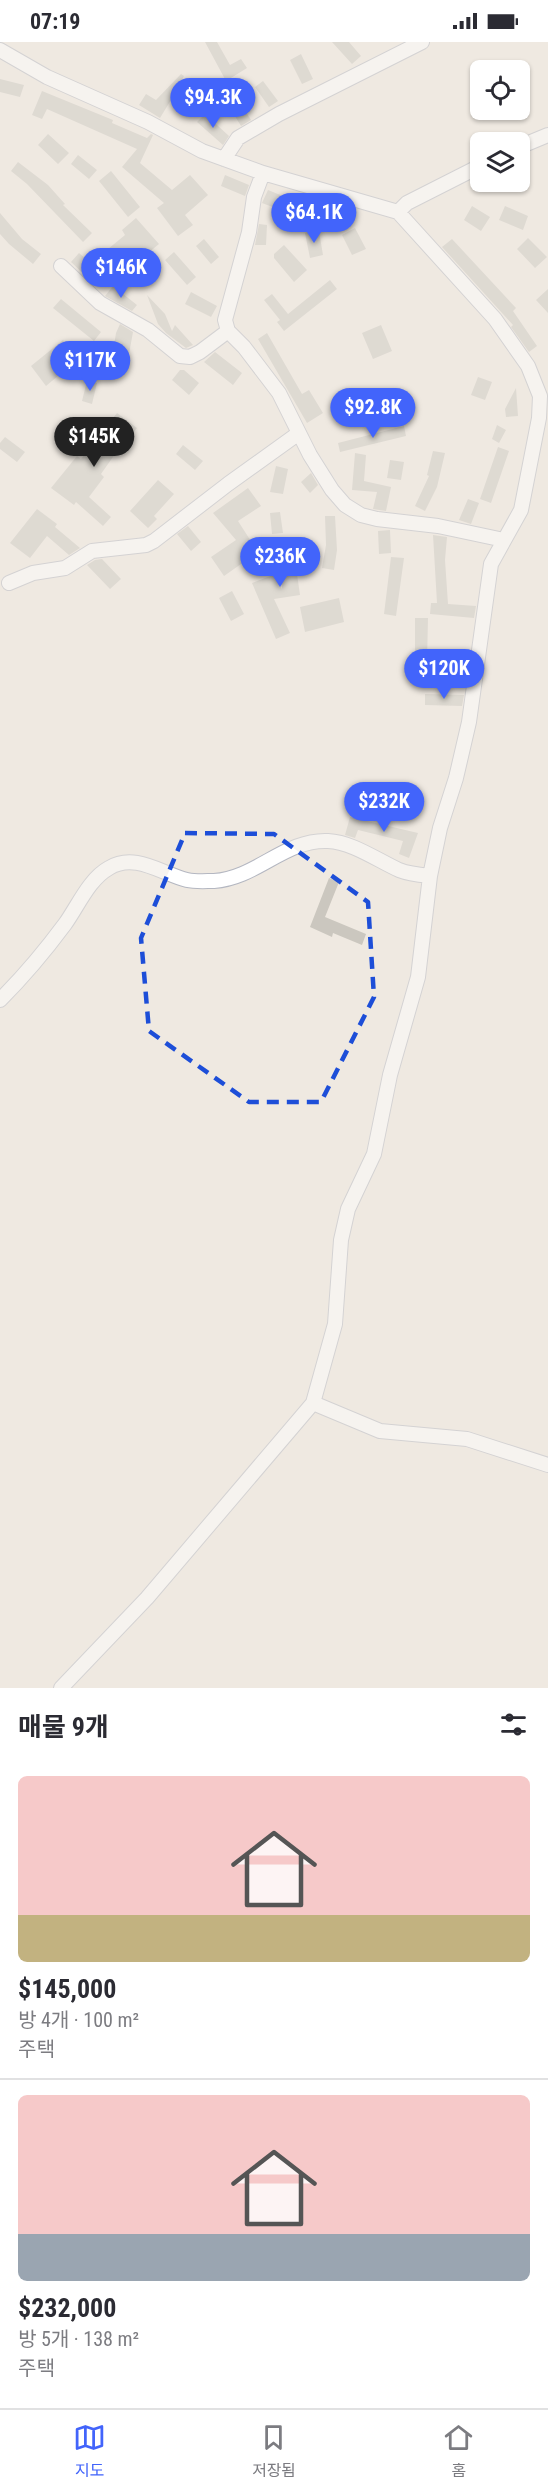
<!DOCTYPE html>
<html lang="ko">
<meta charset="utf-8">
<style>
body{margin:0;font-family:"Roboto Condensed","Noto Sans KR",sans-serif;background:#f2f2f3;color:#2b2b33;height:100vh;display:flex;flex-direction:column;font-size:22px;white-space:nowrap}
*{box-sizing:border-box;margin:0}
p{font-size:20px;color:#7c7c81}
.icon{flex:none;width:33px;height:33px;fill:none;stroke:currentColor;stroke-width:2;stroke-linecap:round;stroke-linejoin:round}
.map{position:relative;height:1646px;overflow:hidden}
.panel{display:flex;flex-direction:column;background:#fff;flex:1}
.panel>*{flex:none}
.fabs{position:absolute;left:470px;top:18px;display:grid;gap:12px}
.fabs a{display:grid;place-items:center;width:60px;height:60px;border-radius:9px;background:#fff;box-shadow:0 2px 4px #0004;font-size:30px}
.price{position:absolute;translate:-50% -51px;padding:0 14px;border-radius:21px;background:#4264fb;color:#fff;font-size:20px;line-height:39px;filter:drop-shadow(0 2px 3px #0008)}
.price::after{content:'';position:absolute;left:50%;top:36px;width:18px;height:14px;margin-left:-9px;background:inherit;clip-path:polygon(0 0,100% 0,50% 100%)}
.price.active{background:#222;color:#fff}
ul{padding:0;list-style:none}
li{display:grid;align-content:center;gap:12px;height:318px;padding:0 18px}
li+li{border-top:2px solid #e1e1e2}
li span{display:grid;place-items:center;height:186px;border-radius:9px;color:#555}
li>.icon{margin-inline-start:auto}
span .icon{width:108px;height:108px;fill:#fffc;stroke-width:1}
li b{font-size:26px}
h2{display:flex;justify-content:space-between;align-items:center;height:72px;padding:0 18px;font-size:26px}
.status{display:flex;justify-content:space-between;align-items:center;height:42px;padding:0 30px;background:#fff;direction:ltr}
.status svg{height:16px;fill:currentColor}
.dock{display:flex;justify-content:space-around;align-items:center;height:84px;border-top:2px solid #e1e1e2;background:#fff;font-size:16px;color:#7c7c81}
.dock a{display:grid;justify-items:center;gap:3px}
.dock .active{color:#4264fb}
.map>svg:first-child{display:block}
.building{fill:#cbc7bf}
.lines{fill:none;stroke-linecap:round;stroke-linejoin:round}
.street-casing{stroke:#b4b7c1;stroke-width:16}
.street{stroke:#fff;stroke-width:14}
.marked{fill:none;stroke:#1d4ed8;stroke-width:4.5;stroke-dasharray:12 8;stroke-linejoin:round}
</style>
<div class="status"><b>07:19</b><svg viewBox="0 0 49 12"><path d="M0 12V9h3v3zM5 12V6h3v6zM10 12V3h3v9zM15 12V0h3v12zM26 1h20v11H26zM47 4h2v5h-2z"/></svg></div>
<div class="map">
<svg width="548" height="1646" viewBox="0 0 548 1646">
<rect width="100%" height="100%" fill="#efe9e1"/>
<!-- building -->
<path class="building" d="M 205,0 L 217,0 L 230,23 L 241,17 L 247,26 L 226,39 Z
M 332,0 L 349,0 L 361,14 L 352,22 Z
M 301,12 L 313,37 L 302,42 L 290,18 Z
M 181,32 L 184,34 L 179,43 L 190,54 L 183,62 L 174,53 L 160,76 L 139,63 L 146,52 L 156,58 Z
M 0,37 L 24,43 L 20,55 L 0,50 Z
M 263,39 L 278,59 L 269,65 L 255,45 Z
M 42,49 L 113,78 L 112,81 L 147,96 L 151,92 L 153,93 L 140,121 L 172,148 L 190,133 L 208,153 L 185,173 L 193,183 L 178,194 L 157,166 L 164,161 L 122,125 L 137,107 L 47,67 L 42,77 L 32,73 Z
M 238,57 L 251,78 L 241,84 L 228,63 Z
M 205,72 L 229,94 L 223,103 L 197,80 Z
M 48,92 L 69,111 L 58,122 L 38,103 Z
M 78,113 L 97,128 L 89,137 L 71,122 Z
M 18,120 L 48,143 L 65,162 L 63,163 L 92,191 L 83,200 L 27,142 L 11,129 Z
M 111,129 L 140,165 L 128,175 L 99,139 Z
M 225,133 L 249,143 L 245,154 L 221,144 Z
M 268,148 L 315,167 L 318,182 L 262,161 Z
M 329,159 L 346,164 L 340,182 L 323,176 Z
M 472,164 L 490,175 L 481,189 L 464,178 Z
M 505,164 L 528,174 L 523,188 L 499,178 Z
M 0,171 L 22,197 L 41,212 L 33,222 L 9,202 L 0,192 Z
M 136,176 L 159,202 L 123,232 L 115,227 L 102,212 L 125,193 L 122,188 Z
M 259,182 L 267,183 L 266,203 L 255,203 Z
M 355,186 L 366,207 L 352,213 L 342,193 Z
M 319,189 L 323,213 L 310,216 L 305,191 Z
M 528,196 L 547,215 L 535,226 L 517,207 Z
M 204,197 L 219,215 L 211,222 L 196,204 Z
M 452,197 L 516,266 L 513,269 L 537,304 L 529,310 L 511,285 L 513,283 L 442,205 Z
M 284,203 L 307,228 L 294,240 L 274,216 L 274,212 Z
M 174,210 L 196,235 L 187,243 L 165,218 Z
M 79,211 L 94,224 L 86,234 L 71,220 Z
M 330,238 L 337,247 L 284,289 L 277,280 L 280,278 L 264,258 L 272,252 L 288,272 Z
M 113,244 L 137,263 L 132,269 L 105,254 Z
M 548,247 L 548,271 L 536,258 Z
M 191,250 L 217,264 L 211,275 L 185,262 Z
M 147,253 L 165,272 L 172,289 L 175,283 L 193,303 L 186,306 L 166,291 L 158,282 Z
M 61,257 L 101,290 L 94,299 L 53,266 Z
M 120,282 L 133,290 L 129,312 L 113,309 L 116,291 Z
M 381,283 L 392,309 L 373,317 L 362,291 Z
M 267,291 L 302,352 L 309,348 L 323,371 L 307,381 L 258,297 Z
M 63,298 L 77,318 L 46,344 L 31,324 Z
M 215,310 L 242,331 L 233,343 L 204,320 Z
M 106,317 L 116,318 L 115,338 L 104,337 Z
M 180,328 L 184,328 L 199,341 L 189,353 L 172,338 Z
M 478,335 L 492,340 L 485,358 L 471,353 Z
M 87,339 L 97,341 L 92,362 L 82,359 Z
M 516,346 L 518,374 L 506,375 L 505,367 Z
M 117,371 L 137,386 L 129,396 L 127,395 L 101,432 L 104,435 L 89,455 L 111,475 L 103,484 L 76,460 L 74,463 L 51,446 L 77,414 L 81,417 Z
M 497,383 L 506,388 L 499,401 L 492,397 Z
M 404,384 L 406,394 L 340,410 L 338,401 Z
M 5,395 L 25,410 L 17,420 L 0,407 L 0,401 Z
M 183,403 L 203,419 L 195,428 L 176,412 Z
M 498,405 L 509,409 L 491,461 L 480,457 Z
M 433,409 L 445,411 L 437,445 L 425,469 L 415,464 L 429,434 L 427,433 Z
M 355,411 L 366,413 L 364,439 L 391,445 L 386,469 L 373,467 L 377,450 L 352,448 Z
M 390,418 L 404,420 L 401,438 L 387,436 Z
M 276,424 L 288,427 L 283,452 L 270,450 Z
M 311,431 L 318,443 L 310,451 L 301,440 Z
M 158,438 L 174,452 L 154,474 L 157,477 L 148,486 L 130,469 Z
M 248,446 L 261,464 L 238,479 L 258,510 L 224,534 L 211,515 L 236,498 L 213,471 Z
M 468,457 L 479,461 L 471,482 L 459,478 Z
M 37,467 L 57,482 L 55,485 L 80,506 L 69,513 L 47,494 L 30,516 L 10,501 Z
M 280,470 L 283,491 L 272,492 L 270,471 Z
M 325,474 L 335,474 L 337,508 L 334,528 L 322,526 L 326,503 Z
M 188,484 L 201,500 L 191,509 L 177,492 Z
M 390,488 L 391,511 L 379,512 L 378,489 Z
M 433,493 L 447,495 L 445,518 L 448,562 L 476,564 L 474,576 L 430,572 L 431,561 L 437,561 Z
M 296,500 L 298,524 L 296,525 L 300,553 L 274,557 L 290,591 L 276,597 L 252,541 L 273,533 L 282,547 L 278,502 Z
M 391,515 L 404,516 L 396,574 L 384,572 Z
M 102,517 L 121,537 L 110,547 L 87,523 L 95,518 Z
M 232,549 L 244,572 L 231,579 L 219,556 Z
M 339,556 L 344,580 L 305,590 L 300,565 Z
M 415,576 L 428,576 L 427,620 L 415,619 Z
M 425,652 L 464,653 L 462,664 L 425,663 Z
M 350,775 L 418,791 L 409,816 L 399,812 L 403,799 L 358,788 L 355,796 L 345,793 Z
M 329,836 L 339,840 L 325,875 L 366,892 L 362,903 L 333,891 L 332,895 L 310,885 Z"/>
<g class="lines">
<defs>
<path id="street" d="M 0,8 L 47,35 L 148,80 L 202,109 L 263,131 L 398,170 L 495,277 L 528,324 L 540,354 L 539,376 L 521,468 L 491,522 L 469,680 L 456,736 L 440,786 L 430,834 L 418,935 L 390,1033 L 374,1112 L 348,1167 L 341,1198 L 335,1282 L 313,1361 L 147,1556 L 61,1646
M 519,105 L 548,93
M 224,117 L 238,96 L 279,72 L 422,0
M 263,131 L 254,155 L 249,190 L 225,278 L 228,289 L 244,305 L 279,351 L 310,413 L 332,448 L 345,463 L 361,473 L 377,477 L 438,484 L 504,498
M 398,170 L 407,161 L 480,124
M 61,224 L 100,261 L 148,288 L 180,314 L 190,315 L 200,310 L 228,289
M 9,541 L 33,531 L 65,526 L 92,509 L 146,503 L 154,499 L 228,442 L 299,391
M 0,958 C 23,935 45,909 65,882 C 78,864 89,837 109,826 C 135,810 162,832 187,838 C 196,840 206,839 214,839 C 257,836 285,797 328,799 C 352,800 377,818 399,828 C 409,832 420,833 430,834
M 313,1361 L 380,1389 L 467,1397 L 548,1423"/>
</defs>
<!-- street casing -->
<use href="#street" class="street-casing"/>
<!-- street -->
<use href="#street" class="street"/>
</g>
<!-- marked area -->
<path d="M0 0H548V1646H0ZM 185,791 L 274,792 L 368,860 L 374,955 L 321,1060 L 249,1060 L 149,989 L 141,896 Z" fill="#efe9e1" fill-opacity=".55" fill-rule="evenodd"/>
<path class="marked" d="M 185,791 L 274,792 L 368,860 L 374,955 L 321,1060 L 249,1060 L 149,989 L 141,896 Z"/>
</svg>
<div class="fabs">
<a><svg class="icon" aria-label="locate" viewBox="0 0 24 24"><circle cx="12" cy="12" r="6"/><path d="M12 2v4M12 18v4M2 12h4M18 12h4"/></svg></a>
<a><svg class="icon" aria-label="layers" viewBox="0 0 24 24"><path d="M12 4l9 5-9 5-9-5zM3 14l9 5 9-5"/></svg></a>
</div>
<b class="price" style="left:213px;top:87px">$94.3K</b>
<b class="price" style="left:314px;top:202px">$64.1K</b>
<b class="price" style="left:121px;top:257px">$146K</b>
<b class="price" style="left:90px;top:350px">$117K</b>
<b class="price" style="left:373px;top:397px">$92.8K</b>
<b class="price active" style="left:94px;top:426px">$145K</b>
<b class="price" style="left:280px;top:546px">$236K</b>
<b class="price" style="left:444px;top:658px">$120K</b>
<b class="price" style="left:384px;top:791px">$232K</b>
</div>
<section class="panel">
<h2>매물 9개<svg class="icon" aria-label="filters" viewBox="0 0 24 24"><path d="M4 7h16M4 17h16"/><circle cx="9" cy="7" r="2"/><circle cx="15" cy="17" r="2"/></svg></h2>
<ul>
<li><span style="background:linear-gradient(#f6c9c9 75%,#c2b280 0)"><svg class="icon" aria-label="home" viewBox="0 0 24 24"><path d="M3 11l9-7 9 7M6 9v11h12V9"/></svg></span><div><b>$145,000</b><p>방 4개 · 100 m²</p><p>주택</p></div></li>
<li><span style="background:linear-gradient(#f6c9c9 75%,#9aa5b1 0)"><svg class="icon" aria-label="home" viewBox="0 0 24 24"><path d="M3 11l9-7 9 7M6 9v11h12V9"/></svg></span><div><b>$232,000</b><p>방 5개 · 138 m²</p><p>주택</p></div></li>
</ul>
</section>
<nav class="dock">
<a class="active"><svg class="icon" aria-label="map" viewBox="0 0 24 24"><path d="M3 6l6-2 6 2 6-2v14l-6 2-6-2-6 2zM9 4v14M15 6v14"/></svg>지도</a>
<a><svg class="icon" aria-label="saved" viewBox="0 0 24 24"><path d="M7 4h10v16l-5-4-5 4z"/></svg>저장됨</a>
<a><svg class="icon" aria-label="home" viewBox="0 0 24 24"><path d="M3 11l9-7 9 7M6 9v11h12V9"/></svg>홈</a>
</nav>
